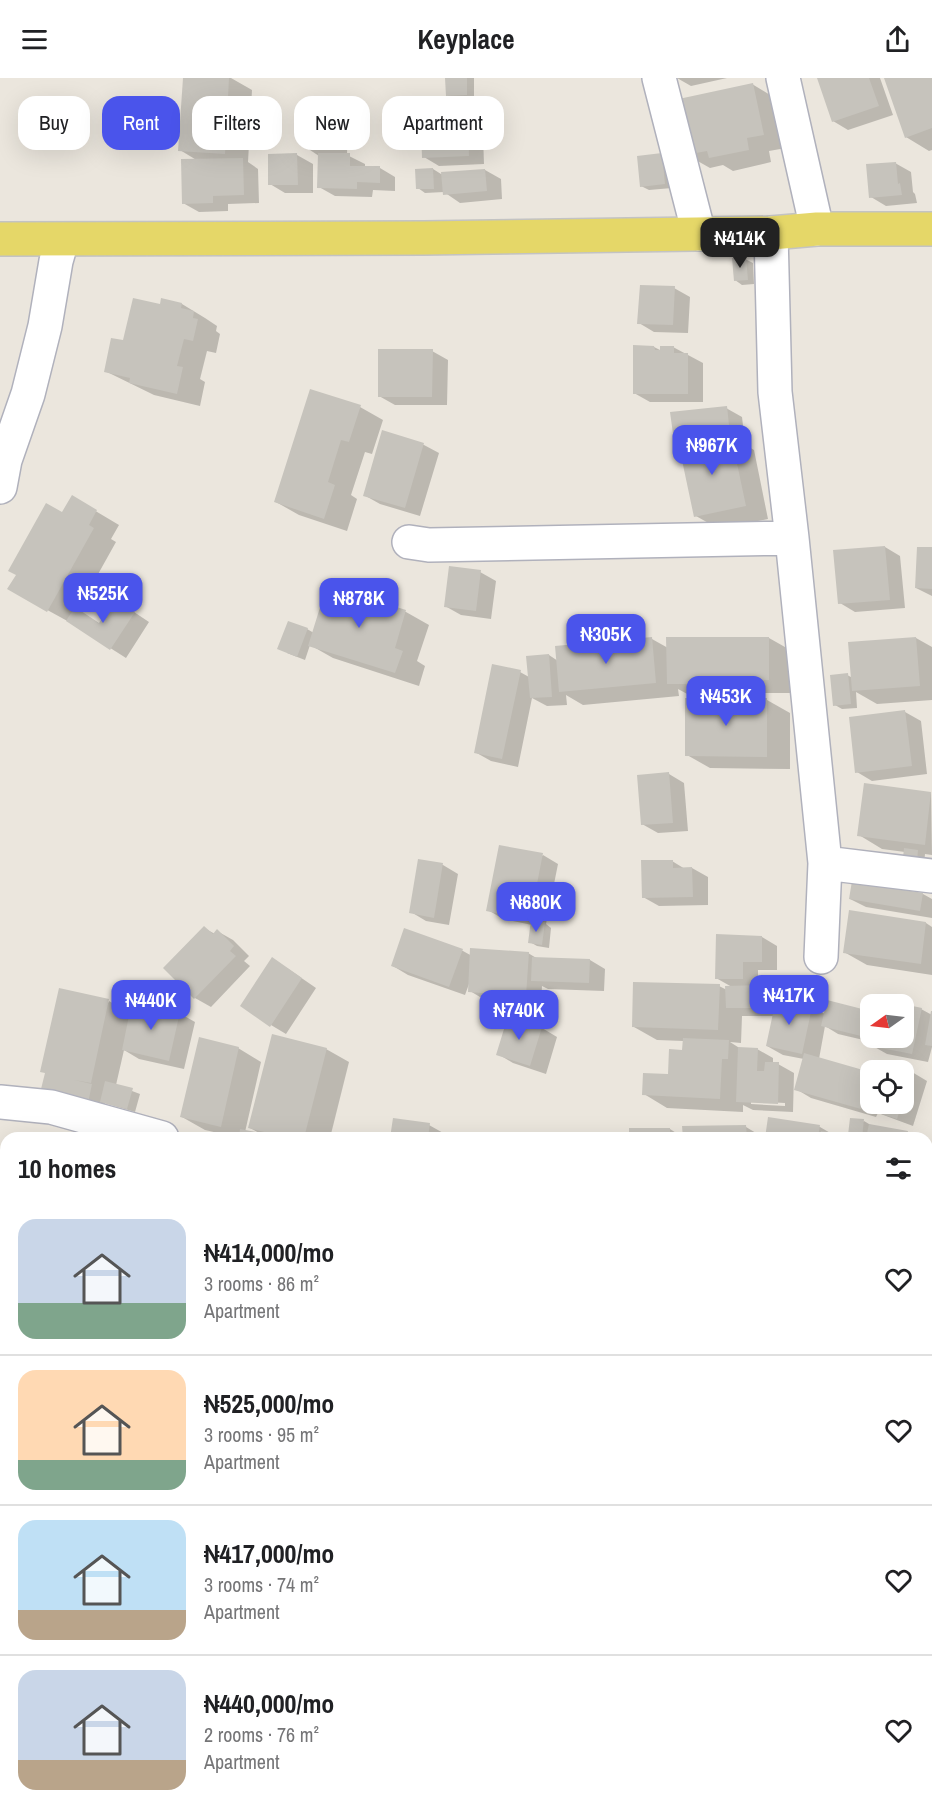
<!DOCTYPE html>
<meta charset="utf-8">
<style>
body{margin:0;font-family:"Archivo Narrow",sans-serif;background:#f6f6f6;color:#202124;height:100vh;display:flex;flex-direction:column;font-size:22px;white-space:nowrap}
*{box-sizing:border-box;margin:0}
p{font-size:20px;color:#757577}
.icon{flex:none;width:33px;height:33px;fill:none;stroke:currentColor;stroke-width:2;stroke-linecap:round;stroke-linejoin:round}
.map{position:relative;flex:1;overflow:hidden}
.drawer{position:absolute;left:0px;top:1054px;width:933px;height:686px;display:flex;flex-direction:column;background:#fff;border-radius:18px 18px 0 0;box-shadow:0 6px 24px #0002}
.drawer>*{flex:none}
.top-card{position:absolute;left:18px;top:18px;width:600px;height:54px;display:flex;gap:12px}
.needle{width:39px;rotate:256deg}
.controls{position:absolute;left:860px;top:916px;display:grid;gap:12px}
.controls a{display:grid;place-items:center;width:54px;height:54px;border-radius:12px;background:#fff;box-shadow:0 6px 24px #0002;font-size:30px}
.price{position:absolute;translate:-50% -51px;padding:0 14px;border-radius:12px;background:#4a54eb;color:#fff;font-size:20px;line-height:39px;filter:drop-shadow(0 2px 3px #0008)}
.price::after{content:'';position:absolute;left:50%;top:36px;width:18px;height:14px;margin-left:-9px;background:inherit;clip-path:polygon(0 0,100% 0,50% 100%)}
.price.on{background:#222;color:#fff}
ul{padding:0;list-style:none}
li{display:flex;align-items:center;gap:18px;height:150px;padding:0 18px}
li+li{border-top:2px solid #e0e0e0}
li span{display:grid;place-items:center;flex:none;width:168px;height:120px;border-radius:18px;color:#555}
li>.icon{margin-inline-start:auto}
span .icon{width:72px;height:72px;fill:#fffc;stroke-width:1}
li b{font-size:26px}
h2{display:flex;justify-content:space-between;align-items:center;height:72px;padding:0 18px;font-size:26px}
.chip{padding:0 21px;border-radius:18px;background:#fff;box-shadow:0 6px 24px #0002;font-size:21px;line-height:54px}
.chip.on{background:#4a54eb;color:#fff}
header{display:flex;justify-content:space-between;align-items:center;height:78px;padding:0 18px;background:#fff;font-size:27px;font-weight:800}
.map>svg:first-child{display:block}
.shadow{fill:#0003;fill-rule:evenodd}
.building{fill:#c6c3bc}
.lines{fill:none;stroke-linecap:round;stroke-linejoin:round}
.minor-casing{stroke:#b0b1bc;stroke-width:36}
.major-casing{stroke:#c3c3c3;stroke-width:36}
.minor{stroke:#fff;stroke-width:33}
.major{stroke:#e5d768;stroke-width:33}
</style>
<header><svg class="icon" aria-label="menu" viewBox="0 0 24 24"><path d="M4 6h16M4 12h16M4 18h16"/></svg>Keyplace<svg class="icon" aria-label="share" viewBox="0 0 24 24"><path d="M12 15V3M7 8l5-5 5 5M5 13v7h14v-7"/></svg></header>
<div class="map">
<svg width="932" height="1739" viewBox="0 0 932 1739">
<rect width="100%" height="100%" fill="#ebe6dd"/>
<!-- shadow -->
<path class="shadow" d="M 184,0 L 231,0 L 252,12 L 248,84 L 258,91 L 259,125 L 228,126 L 228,133 L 199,134 L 183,125 L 198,83 L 180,72 Z
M 447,0 L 474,0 L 474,21 L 469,21 L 482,29 L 484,86 L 439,88 L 424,79 L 452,20 L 447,17 Z
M 677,0 L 727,0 L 691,8 Z
M 818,0 L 880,0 L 893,37 L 848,52 L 833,43 Z
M 885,0 L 932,0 L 932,72 L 929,73 L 906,59 Z
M 752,6 L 775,20 L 786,70 L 769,73 L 771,84 L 733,93 L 723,87 L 710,90 L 687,77 Z
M 332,34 L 348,43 L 347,77 L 365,86 L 365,89 L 380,90 L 395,99 L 395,113 L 373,112 L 372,119 L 335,118 L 319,109 L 319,78 L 307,70 Z
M 269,77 L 297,77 L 313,86 L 313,115 L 285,115 L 270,106 Z
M 662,77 L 672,110 L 649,112 L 641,108 Z
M 895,85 L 911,94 L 913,114 L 915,116 L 917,125 L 886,128 L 871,119 Z
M 433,91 L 441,96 L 485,92 L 501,101 L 502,121 L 460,125 L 444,114 L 425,115 L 418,110 Z
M 745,181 L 753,185 L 754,206 L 742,207 L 735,202 Z
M 674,210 L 690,219 L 688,255 L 654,254 L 639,245 Z
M 163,222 L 182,226 L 205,240 L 217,248 L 216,253 L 220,256 L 216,275 L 207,273 L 200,301 L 205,304 L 200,328 L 154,317 L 105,293 L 124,264 L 161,228 Z
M 654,269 L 662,273 L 673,269 L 703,285 L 703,324 L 650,324 L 634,315 Z
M 432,273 L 448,282 L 447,327 L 395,327 L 379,318 Z
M 360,329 L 383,342 L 372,376 L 365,374 L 351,417 L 357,421 L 347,453 L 299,437 L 276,424 Z
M 726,330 L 742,339 L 744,356 L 728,357 L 754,372 L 768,441 L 719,451 L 696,438 L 687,368 L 675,362 L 672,336 ZM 728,357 L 728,360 L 705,364 L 705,360 Z
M 383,354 L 424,367 L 439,375 L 420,438 L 380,426 L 364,417 Z
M 72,419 L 119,447 L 111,461 L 116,464 L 78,532 L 100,546 L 131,532 L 149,544 L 126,580 L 71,545 L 9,511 L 63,436 Z
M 885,469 L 900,478 L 905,530 L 855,534 L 840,525 Z
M 932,471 L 932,518 L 916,510 Z
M 480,494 L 496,503 L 491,541 L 461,537 L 445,528 Z
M 328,509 L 406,534 L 429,547 L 417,583 L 425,588 L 419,608 L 333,580 L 310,567 L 305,582 L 287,575 L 307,551 L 314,555 Z
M 769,560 L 792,573 L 792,615 L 733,615 L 733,618 L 691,618 L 678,611 L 679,618 L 583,627 L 566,617 L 567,627 L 547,628 L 532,620 L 518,689 L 491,683 L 475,674 L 520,594 L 529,599 L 549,577 L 558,583 L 652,561 L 668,570 Z
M 916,560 L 932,569 L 932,622 L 877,626 L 856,614 L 857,630 L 842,631 L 835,627 L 847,597 L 853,600 Z
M 767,622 L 790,635 L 790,691 L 710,690 L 687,677 Z
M 905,634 L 921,643 L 927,696 L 872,703 L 857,694 Z
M 669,696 L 684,705 L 688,753 L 658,755 L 642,746 Z
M 931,715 L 932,777 L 925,776 L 924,786 L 905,774 L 882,771 L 859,757 Z
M 543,777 L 558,786 L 546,846 L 551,850 L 549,870 L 537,868 L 530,864 L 532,847 L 503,841 L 488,832 Z
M 420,783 L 443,787 L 458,796 L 449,847 L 426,843 L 411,834 Z
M 672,783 L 685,791 L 692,790 L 708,799 L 708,827 L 659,828 L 643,819 Z
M 923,816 L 932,821 L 932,840 L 866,829 L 850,821 Z
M 850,834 L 926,845 L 932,849 L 932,897 L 867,887 L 844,874 Z
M 204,850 L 215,856 L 217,853 L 233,862 L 249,878 L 244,883 L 250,888 L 211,929 L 195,920 Z
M 405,852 L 463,873 L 472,878 L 528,875 L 538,881 L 590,882 L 605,891 L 604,913 L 548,911 L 542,908 L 541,926 L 485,922 L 470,913 L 469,906 L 465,917 L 408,897 L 393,888 Z
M 762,859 L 777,868 L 777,892 L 758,892 L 758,909 L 762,908 L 778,917 L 778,928 L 784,929 L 808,927 L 825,936 L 829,924 L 870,934 L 870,960 L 903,960 L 903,928 L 921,931 L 932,937 L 932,935 L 932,969 L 928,984 L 887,976 L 871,967 L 872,964 L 838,956 L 825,948 L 819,981 L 870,996 L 870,1026 L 903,1026 L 903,993 L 881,993 L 884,985 L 912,994 L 927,1003 L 913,1048 L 878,1035 L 876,1039 L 811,1020 L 796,1011 L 804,981 L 783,977 L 767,968 L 774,938 L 742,938 L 741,965 L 730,964 L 741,971 L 757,971 L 773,980 L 773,986 L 778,986 L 794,995 L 793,1034 L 753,1032 L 743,1027 L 743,1034 L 667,1030 L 644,1016 L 669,998 L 683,973 L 684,963 L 657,962 L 634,949 L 719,908 L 727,912 L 732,909 L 716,900 ZM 751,1023 L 785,1025 L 785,1028 L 751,1026 Z
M 287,890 L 316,910 L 286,956 L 271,947 Z
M 109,923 L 131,936 L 179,935 L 195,944 L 184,991 L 139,981 L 124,972 L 116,1007 L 140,1016 L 135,1034 L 105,1025 L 102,1037 L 57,1027 Z
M 880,923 L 899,927 L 880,927 Z
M 542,950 L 557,959 L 546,996 L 513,985 L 498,976 Z
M 238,970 L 261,984 L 245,1054 L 261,1056 L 250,1050 L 326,971 L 349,984 L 330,1060 L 269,1060 L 264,1057 L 263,1060 L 240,1060 L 205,1052 L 182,1039 Z
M 395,1041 L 429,1047 L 445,1056 L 444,1060 L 392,1060 Z
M 769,1041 L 820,1049 L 832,1056 L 849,1058 L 864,1043 L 874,1049 L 907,1054 L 918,1060 L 766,1060 Z
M 746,1049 L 761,1058 L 761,1060 L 630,1060 L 630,1051 L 670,1051 L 684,1060 Z
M 927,1130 L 930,1161 L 927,1162 Z
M 927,1164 L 931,1166 L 932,1172 L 932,1204 L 927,1205 L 932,1208 L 932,1260 L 927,1261 Z
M 927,1266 L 932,1269 L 932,1320 L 927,1320 Z
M 0,1305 L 6,1305 L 6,1361 L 0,1361 Z
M 0,1425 L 6,1428 L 6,1508 L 2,1505 L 0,1496 Z
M 927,1551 L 932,1552 L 932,1658 L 927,1655 Z
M 0,1704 L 6,1704 L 6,1734 L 69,1734 L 69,1739 L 0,1739 Z
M 228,1734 L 306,1734 L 307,1739 L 229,1739 Z
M 447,1734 L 480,1734 L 479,1739 Z
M 498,1734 L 560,1734 L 560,1739 L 506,1739 Z
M 574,1734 L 632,1734 L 628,1734 L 629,1739 L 578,1739 L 574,1737 Z
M 636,1734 L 746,1734 L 746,1739 L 636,1739 Z"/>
<!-- building -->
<path class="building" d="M 183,0 L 229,0 L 225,76 L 178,73 Z
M 445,0 L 467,0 L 467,17 L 446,18 Z
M 817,0 L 869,0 L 879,28 L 832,44 Z
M 884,0 L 932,0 L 932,50 L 905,60 Z
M 753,5 L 764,57 L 747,60 L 749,72 L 709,80 L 707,73 L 685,77 L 674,22 Z
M 467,18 L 469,78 L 422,80 L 420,20 Z
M 305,32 L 333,33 L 332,72 L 305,71 Z
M 297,75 L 298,107 L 268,107 L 268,76 Z
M 318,75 L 350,75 L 350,88 L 380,88 L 380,105 L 357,104 L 357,111 L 317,110 Z
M 662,75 L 665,106 L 640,109 L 637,78 Z
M 243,80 L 244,117 L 213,118 L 213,125 L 182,126 L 181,81 Z
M 896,84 L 898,106 L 900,105 L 902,117 L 869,120 L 866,86 Z
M 433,90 L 434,111 L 416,111 L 415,91 Z
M 485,91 L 487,113 L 443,117 L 441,94 Z
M 746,179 L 748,202 L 734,203 L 732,180 Z
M 640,207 L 675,208 L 673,247 L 637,246 Z
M 133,220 L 160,226 L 161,220 L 182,225 L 181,230 L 194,233 L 193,240 L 198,241 L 193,263 L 184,261 L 177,288 L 183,289 L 177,316 L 129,305 L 130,300 L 104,294 L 111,260 L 123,262 Z
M 633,267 L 654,268 L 655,272 L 660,272 L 660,268 L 674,268 L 674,275 L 688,275 L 688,316 L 633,316 Z
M 378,271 L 433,271 L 432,319 L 378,319 Z
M 310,311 L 361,327 L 349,364 L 341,362 L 328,404 L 335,407 L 324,441 L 274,424 Z
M 727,328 L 729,347 L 690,352 L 691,361 L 674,363 L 670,334 Z
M 382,352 L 424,365 L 405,430 L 363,418 Z
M 731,357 L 746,428 L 694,439 L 679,368 Z
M 72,417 L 97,432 L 89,447 L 94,450 L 47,534 L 7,511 L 16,497 L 8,493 L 46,425 L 62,434 Z
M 885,468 L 890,522 L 838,526 L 833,472 Z
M 917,469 L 932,469 L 932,511 L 915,510 Z
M 449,488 L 481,492 L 476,533 L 444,529 Z
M 327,507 L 406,532 L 395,570 L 403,573 L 395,595 L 308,568 Z
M 115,521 L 135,534 L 110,572 L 66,543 L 75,529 L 99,545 Z
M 288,543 L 308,550 L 297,579 L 277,571 Z
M 652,559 L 656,605 L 559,614 L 555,568 Z
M 666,559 L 769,559 L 769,602 L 711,602 L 711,606 L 667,606 Z
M 916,559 L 920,608 L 852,613 L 848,564 Z
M 549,576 L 552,619 L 530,620 L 526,578 Z
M 492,586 L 521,592 L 502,681 L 474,675 Z
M 848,595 L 851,626 L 833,628 L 830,597 Z
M 685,620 L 767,620 L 767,679 L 685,678 Z
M 905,632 L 912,688 L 855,695 L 849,639 Z
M 669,694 L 673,745 L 641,747 L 637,697 Z
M 864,705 L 931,714 L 925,767 L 857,758 Z
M 499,767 L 543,775 L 530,842 L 486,833 Z
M 904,770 L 918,772 L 917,783 L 903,780 Z
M 418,781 L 443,785 L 434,840 L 409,835 Z
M 641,782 L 673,782 L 673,790 L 692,789 L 693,819 L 642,820 Z
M 852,803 L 923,815 L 920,833 L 849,821 Z
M 849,832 L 926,844 L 921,886 L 843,875 Z
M 531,842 L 545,844 L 542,867 L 528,865 Z
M 204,848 L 213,856 L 217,851 L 234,868 L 230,873 L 236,878 L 194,921 L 163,890 Z
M 404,850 L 463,871 L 449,909 L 391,888 Z
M 716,856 L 762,858 L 762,884 L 743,884 L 743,901 L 715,901 Z
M 470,870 L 529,874 L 526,918 L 468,914 Z
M 272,879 L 302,900 L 270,949 L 240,928 Z
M 532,879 L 590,881 L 589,905 L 531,903 Z
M 633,904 L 720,906 L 718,952 L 632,949 Z
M 763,907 L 763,930 L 726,930 L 725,908 Z
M 59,910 L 109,921 L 91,1005 L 74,1002 L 92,1006 L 87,1030 L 39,1019 L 45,995 L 40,994 Z
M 784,920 L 809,925 L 807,933 L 811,934 L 802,976 L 766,968 L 775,926 L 783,928 Z
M 827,922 L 870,933 L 865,959 L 821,948 Z
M 132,923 L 180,934 L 169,983 L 122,972 Z
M 903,926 L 922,930 L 912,976 L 870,968 L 871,960 L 903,960 Z
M 931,933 L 932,933 L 932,968 L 925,967 Z
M 508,938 L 542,949 L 530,988 L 496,977 Z
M 272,956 L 327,970 L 304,1060 L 289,1060 L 248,1050 Z
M 199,959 L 239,969 L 221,1049 L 180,1039 Z
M 683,960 L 729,962 L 728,981 L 722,981 L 720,1021 L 642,1017 L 643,995 L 668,996 L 669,971 L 682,972 Z
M 738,969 L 758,970 L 757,993 L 764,993 L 765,984 L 779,984 L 778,1026 L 736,1024 Z
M 804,975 L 870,994 L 861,1031 L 794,1012 Z
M 883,983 L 912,993 L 903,1020 L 903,993 L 880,993 Z
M 105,1003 L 133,1010 L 127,1031 L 100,1024 Z
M 869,1026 L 902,1026 L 897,1041 L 867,1031 Z
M 768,1039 L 820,1047 L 818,1060 L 765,1060 Z
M 393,1040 L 430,1045 L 428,1060 L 390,1060 Z
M 850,1040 L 864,1041 L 862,1060 L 820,1060 L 821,1053 L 848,1057 Z
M 869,1046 L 908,1053 L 907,1060 L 866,1060 Z
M 746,1047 L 747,1060 L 683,1060 L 682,1048 Z
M 629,1050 L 670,1050 L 670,1060 L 629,1060 Z
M 240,1051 L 256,1054 L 255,1060 L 239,1060 Z
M 0,1202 L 6,1202 L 6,1253 L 0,1253 Z
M 0,1303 L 6,1304 L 6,1352 L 0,1351 Z
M 0,1425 L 6,1448 L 6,1505 L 1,1506 Z
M 931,1550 L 932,1590 L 930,1590 L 929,1595 L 932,1596 L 932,1652 L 927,1652 L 927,1572 Z
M 0,1703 L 6,1703 L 6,1734 L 47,1734 L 47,1739 L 0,1739 Z
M 226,1734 L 293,1734 L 293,1739 L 227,1739 Z
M 634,1734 L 680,1734 L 681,1739 L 635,1739 Z
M 691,1734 L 732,1734 L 732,1739 L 692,1739 Z"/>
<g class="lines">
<defs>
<path id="minor" d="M 659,0 L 699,156
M 783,0 L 817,151
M 771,155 L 775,314 L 792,460 L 825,785 L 821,879
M 0,409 L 5,382 L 28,316 L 45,248 L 56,183 L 62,162
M 409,464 L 429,467 L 792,460
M 825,785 L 932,798
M 0,1024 L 51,1029 L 162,1060
M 0,1269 L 6,1270
M 927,1484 L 932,1480
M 0,1660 L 6,1661
M 402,1734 L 423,1739
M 754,1734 L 754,1739"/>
<path id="major" d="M 0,161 L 424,160 L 771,155 L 817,151 L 932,151"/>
</defs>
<!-- minor casing -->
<use href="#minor" class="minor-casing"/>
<!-- major casing -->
<use href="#major" class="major-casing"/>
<!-- minor -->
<use href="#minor" class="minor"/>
<!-- major -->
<use href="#major" class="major"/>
</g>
</svg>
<div class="controls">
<a><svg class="needle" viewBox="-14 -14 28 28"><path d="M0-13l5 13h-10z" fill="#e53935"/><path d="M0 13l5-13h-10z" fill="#757577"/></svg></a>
<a><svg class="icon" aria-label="locate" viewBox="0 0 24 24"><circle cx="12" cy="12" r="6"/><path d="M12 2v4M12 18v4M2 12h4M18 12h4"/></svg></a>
</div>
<b class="price on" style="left:740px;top:191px">₦414K</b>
<b class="price" style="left:712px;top:398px">₦967K</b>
<b class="price" style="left:103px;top:546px">₦525K</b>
<b class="price" style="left:359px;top:551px">₦878K</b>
<b class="price" style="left:606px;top:587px">₦305K</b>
<b class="price" style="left:726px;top:649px">₦453K</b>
<b class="price" style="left:536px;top:855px">₦680K</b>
<b class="price" style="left:789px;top:948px">₦417K</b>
<b class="price" style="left:151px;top:953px">₦440K</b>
<b class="price" style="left:519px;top:963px">₦740K</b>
<div class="top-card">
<a class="chip">Buy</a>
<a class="chip on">Rent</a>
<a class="chip">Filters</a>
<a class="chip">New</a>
<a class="chip">Apartment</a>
</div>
<section class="drawer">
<h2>10 homes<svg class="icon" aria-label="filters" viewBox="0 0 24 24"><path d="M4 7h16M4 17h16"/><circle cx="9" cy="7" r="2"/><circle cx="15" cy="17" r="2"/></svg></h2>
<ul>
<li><span style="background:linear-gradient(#c9d6e8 70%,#7fa58c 0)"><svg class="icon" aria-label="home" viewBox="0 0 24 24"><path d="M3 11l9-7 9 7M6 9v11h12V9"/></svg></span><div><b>₦414,000/mo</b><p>3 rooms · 86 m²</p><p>Apartment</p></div><svg class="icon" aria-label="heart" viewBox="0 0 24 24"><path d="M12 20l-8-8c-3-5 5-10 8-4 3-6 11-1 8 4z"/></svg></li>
<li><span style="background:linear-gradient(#ffd9b3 75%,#7fa58c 0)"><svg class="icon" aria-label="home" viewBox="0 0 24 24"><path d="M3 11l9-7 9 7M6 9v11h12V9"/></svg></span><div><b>₦525,000/mo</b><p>3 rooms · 95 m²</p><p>Apartment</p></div><svg class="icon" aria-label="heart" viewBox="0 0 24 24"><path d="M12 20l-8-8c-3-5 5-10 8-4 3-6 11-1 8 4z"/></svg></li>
<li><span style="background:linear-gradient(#bfe0f5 75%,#b9a48a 0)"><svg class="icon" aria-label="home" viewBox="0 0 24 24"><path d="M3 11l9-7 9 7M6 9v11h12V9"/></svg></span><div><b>₦417,000/mo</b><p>3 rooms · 74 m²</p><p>Apartment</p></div><svg class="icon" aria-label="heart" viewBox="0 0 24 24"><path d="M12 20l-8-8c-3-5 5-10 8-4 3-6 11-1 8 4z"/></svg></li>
<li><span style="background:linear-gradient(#c9d6e8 75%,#b9a48a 0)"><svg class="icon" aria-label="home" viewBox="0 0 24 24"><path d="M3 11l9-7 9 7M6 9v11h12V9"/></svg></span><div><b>₦440,000/mo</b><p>2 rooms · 76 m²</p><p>Apartment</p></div><svg class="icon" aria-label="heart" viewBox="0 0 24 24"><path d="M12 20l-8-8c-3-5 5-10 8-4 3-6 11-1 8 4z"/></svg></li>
</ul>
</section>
</div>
